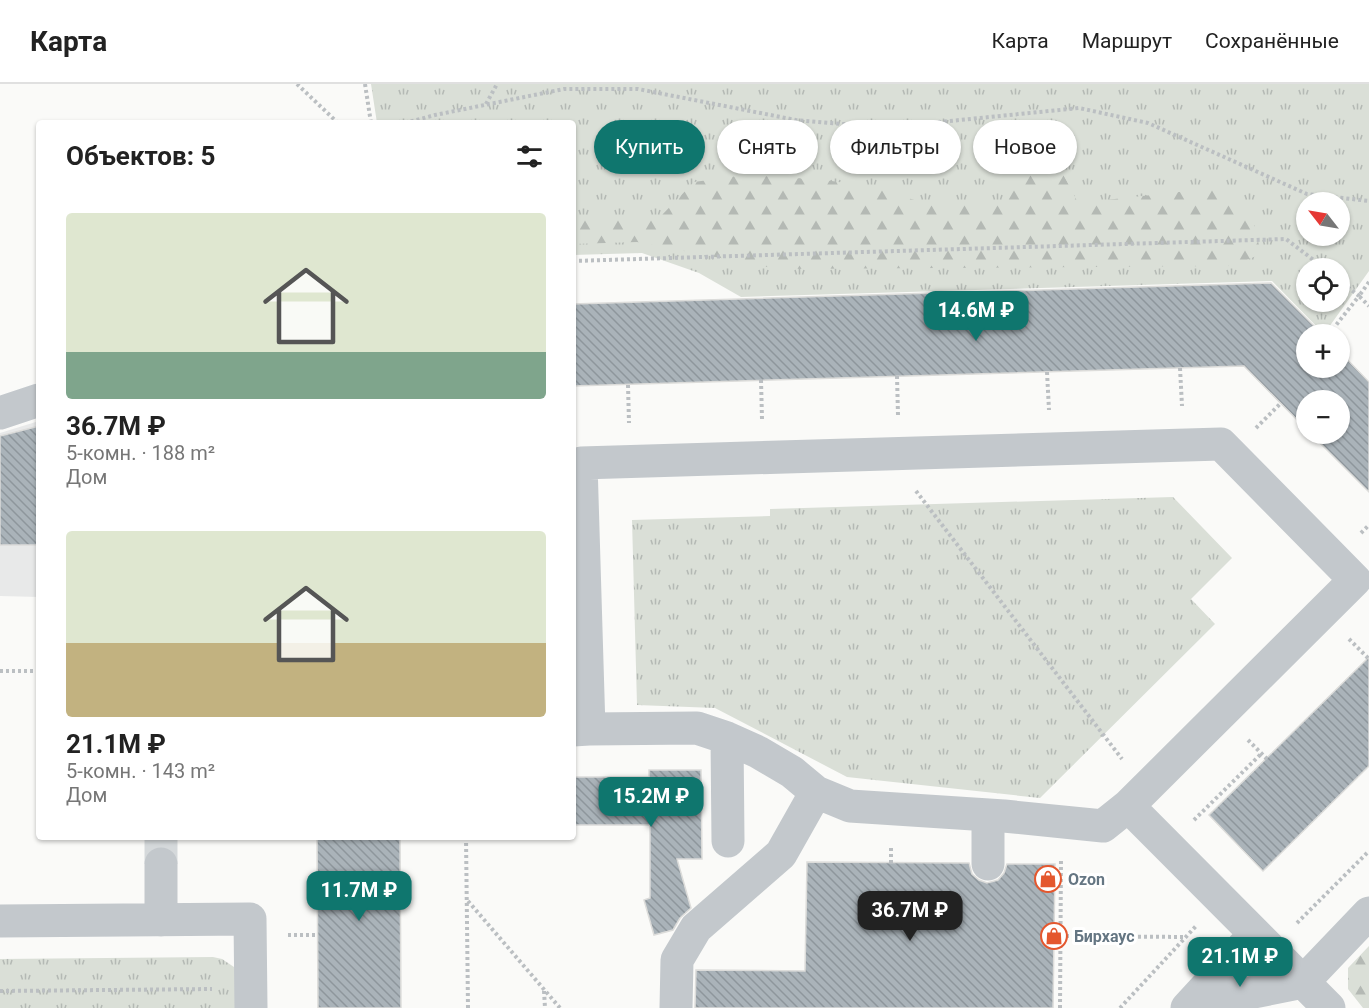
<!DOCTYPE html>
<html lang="ru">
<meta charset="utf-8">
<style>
body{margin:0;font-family:Roboto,sans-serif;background:#f6f6f6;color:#222;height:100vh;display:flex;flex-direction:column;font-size:22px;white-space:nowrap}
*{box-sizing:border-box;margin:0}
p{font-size:20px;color:#767676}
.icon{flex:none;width:33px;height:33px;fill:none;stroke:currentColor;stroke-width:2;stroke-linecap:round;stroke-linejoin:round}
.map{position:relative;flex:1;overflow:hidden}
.side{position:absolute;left:36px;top:36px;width:540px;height:720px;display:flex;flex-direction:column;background:#fff;border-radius:6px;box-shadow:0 2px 4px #0004}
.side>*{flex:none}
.banner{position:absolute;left:594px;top:36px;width:570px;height:54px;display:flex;gap:12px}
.needle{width:39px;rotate:301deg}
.fabs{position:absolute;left:1296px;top:108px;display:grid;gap:12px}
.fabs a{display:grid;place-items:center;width:54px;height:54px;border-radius:50%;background:#fff;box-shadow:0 2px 4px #0004;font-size:30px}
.price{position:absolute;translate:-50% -51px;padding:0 14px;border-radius:12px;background:#0f766e;color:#fff;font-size:20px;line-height:39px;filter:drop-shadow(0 2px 3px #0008)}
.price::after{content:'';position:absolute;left:50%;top:36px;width:18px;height:14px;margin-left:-9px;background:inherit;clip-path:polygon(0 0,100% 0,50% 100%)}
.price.current{background:#222;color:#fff}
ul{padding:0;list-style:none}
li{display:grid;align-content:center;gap:12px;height:318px;padding:0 30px}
li span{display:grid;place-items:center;height:186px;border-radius:6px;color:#555}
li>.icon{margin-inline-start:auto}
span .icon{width:108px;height:108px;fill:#fffc;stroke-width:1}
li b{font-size:26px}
h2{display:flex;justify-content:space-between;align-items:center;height:72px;padding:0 30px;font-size:26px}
.chip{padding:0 21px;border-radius:27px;background:#fff;box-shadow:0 2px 4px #0004;font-size:21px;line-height:54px}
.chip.current{background:#0f766e;color:#fff}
header{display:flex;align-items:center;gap:36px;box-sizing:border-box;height:84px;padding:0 30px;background:#fff;border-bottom:2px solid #e0e0e0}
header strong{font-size:28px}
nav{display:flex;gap:33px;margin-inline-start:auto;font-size:21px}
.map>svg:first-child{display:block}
.built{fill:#e8e9e9}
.grass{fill:url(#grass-tufts);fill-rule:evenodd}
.forest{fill:url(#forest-firs)}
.building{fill:url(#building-back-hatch);stroke:#dcdcda;stroke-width:1.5}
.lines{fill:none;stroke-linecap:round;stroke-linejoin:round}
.minor-tunnel{stroke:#d5d9db;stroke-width:33;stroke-dasharray:33 16;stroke-linecap:butt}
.path{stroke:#bbbfc2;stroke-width:4;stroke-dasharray:3 3;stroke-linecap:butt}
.minor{stroke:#c3c8cc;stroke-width:33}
.labels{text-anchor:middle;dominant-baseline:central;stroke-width:6;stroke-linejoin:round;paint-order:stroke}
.poi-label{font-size:16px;font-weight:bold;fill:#657683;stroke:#fff;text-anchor:start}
</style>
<header>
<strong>Карта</strong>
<nav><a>Карта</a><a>Маршрут</a><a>Сохранённые</a></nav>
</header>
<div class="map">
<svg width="1369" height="924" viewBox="0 0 1369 924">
<defs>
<pattern id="grass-tufts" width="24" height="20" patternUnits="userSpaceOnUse" patternTransform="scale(1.5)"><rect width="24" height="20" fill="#dadfd7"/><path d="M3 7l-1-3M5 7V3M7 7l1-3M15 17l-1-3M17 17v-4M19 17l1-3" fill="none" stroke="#b4b9b4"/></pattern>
<pattern id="forest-firs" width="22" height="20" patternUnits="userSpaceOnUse" patternTransform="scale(1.5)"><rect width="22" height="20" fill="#dadfd7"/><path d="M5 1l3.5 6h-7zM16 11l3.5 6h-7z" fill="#b4b9b4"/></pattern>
<pattern id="building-back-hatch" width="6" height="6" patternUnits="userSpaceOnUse" patternTransform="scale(1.5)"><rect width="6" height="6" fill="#aab3b9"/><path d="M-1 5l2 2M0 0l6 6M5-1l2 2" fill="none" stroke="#8e969c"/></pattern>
</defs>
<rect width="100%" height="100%" fill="#fafaf8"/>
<!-- built -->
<path class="built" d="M 39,337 L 39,513 L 0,512 L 0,349 Z"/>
<!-- grass -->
<path class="grass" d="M 371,0 L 1369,0 L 1369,187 L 1324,250 L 1272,197 L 741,213 L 699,189 L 642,169 L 573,171 L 573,39 L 377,39 ZM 1306,118 L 1340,118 L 1340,152 L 1306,152 ZM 1306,184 L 1340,184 L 1340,218 L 1306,218 Z
M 1173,413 L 1232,474 L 1191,515 L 1215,540 L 1040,714 L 847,693 L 715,624 L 637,621 L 632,436 L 770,432 L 770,425 Z
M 213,873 L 222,875 L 234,883 L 238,898 L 238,924 L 0,924 L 0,875 Z"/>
<!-- forest -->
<path class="forest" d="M 1022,65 L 1055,74 L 1078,119 L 1216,104 L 1251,127 L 1261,170 L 1232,182 L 778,185 L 637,158 L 573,160 L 573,131 L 660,133 L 694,98 L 745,91 L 825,96 L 872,103 L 934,122 L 1005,118 L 1009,103 L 998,90 L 998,78 Z
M 1369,862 L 1369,924 L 1363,924 L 1348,905 L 1348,884 Z"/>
<!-- building -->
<path class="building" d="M 1271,199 L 1322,250 L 1306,250 L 1306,284 L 1340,284 L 1340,268 L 1369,298 L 1369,408 L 1311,350 L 1340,350 L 1340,316 L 1306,316 L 1306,345 L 1244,282 L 573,302 L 573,220 Z
M 39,342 L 39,461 L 0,461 L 0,352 Z
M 1369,573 L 1369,682 L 1263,787 L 1209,731 Z
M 649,686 L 701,686 L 702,775 L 677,775 L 691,824 L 680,834 L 673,846 L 654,851 L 644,816 L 650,814 L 650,741 L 573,741 L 573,693 L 649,693 Z
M 317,753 L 400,753 L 401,924 L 318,924 Z
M 807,778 L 969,779 L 972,790 L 979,796 L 987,799 L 998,796 L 1004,789 L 1007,780 L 1055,780 L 1053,924 L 695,924 L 696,886 L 805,887 Z"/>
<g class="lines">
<!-- minor-tunnel -->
<path class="minor-tunnel" d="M 161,753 L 161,780"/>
<!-- path -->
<path class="path" d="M 297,0 L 338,39
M 365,0 L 371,39
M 486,20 L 497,0
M 405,39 L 435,31 L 564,5 L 638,5 L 796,36 L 864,42 L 940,38 L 1079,24 L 1148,39 L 1307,110 L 1369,117
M 573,177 L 1286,155 L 1324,184
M 1369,198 L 1359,212 L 1369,222
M 1329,250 L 1359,212 L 1340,197
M 1180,284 L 1182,322
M 1047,288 L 1049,326
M 897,292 L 898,331
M 761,296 L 762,335
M 628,301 L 629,339
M 1256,344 L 1281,319
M 916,407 L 1122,675
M 1361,449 L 1369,441
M 1349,555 L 1368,574
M 0,587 L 39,587
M 1248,656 L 1267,675
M 1194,736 L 1261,670
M 466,753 L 468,924
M 891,779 L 891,761
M 468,817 L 560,924
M 1297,839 L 1369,767
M 288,851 L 318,851
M 1054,852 L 1185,853
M 0,907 L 212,905
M 544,907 L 545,924
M 1060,924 L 1061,775
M 1120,924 L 1196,842"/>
<!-- minor -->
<path class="minor" d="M 0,329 L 39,316
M 573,646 L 589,645 L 697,644 L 727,654 L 758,668 L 792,688 L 816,708 L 850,722 L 1004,732 L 1103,742 L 1128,722 L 1355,496 L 1221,360 L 581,379 L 589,645
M 727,654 L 728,757
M 1128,722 L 1329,924
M 161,780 L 161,836
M 988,780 L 988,731
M 0,837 L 250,835 L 251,924
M 1190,921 L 1303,898 L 1369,829
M 676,924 L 677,876 L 696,844 L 781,770 L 816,708
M 1187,924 L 1255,850"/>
</g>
<!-- icons -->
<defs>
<symbol id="shop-ring" viewBox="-11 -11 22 22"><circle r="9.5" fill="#fff" stroke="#e4572e" stroke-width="1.5"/><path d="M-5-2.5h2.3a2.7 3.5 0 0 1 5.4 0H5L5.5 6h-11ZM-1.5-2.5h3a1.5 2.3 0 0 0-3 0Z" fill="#e4572e"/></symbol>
</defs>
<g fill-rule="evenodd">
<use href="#shop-ring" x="1033" y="780" width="30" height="30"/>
<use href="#shop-ring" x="1039" y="837" width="30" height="30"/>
</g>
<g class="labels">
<!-- poi labels -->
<g class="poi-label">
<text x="1068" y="795">Ozon</text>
<text x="1074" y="852">Бирхаус</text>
</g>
</g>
</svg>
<div class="fabs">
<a><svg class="needle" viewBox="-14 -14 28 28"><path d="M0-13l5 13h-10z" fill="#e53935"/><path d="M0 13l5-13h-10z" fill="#767676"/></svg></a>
<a><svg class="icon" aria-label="locate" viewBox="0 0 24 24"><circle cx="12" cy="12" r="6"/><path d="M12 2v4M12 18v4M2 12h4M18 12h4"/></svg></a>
<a>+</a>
<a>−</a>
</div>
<b class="price" style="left:976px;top:258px">14.6M ₽</b>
<b class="price" style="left:651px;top:744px">15.2M ₽</b>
<b class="price" style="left:359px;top:838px">11.7M ₽</b>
<b class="price current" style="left:910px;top:858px">36.7M ₽</b>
<b class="price" style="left:1240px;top:904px">21.1M ₽</b>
<div class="banner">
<a class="chip current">Купить</a>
<a class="chip">Снять</a>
<a class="chip">Фильтры</a>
<a class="chip">Новое</a>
</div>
<section class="side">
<h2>Объектов: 5<svg class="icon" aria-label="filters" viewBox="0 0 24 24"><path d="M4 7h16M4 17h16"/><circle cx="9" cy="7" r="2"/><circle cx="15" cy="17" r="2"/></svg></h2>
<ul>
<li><span style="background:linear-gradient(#dfe7d0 75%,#7fa58c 0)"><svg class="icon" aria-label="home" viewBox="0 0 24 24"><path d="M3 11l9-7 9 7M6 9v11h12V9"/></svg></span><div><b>36.7M ₽</b><p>5-комн. · 188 m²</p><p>Дом</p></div></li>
<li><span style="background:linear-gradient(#dfe7d0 60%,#c2b280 0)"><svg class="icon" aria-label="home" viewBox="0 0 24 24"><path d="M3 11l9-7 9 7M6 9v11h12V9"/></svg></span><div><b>21.1M ₽</b><p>5-комн. · 143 m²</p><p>Дом</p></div></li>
</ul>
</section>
</div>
